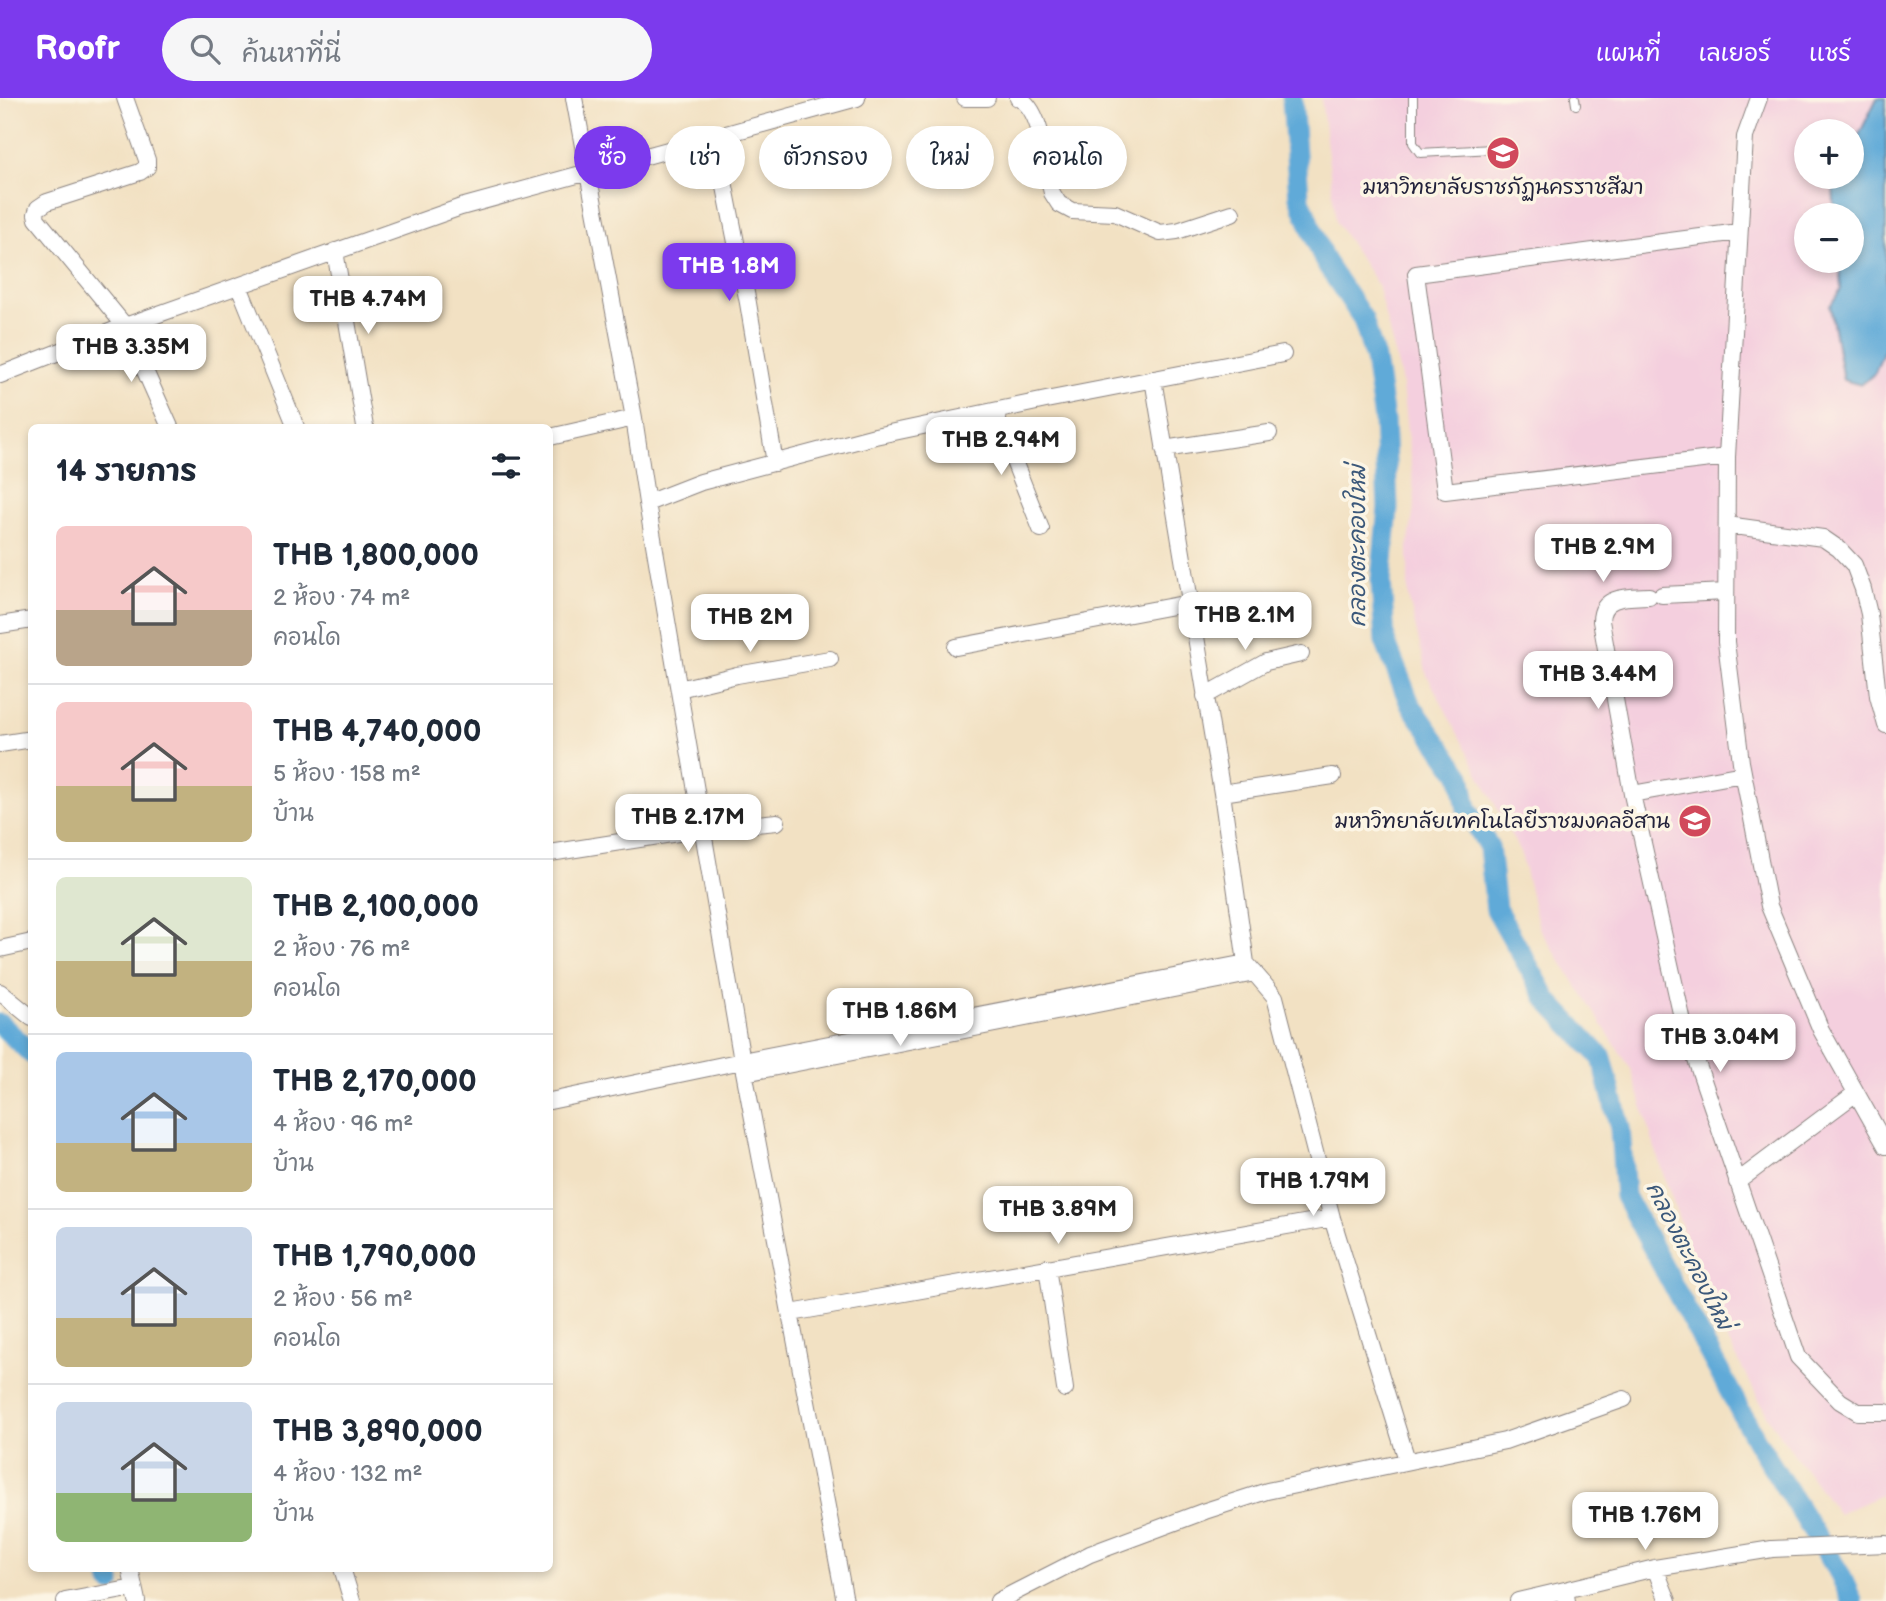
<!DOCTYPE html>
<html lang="th">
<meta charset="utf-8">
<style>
body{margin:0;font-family:"Balsamiq Sans","Playpen Sans Thai",sans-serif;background:#f6f6f7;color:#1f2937;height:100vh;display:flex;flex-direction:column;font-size:26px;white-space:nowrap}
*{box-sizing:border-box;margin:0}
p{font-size:23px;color:#747a83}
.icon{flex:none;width:38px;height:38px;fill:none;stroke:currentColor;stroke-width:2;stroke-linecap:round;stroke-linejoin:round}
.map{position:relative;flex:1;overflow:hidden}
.side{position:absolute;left:28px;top:326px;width:525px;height:1148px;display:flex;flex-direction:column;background:#fff;border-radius:10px;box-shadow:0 4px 10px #0003}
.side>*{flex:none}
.guide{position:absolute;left:574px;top:28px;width:665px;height:63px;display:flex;gap:14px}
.buttons{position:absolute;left:1794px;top:21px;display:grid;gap:14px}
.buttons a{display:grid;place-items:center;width:70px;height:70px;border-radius:50%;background:#fff;box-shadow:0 4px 10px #0003;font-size:35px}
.price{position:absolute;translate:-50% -60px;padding:0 16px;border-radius:14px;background:#fff;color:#222;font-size:23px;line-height:46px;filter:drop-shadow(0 2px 4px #0008)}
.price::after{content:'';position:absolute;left:50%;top:42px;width:21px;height:16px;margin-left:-10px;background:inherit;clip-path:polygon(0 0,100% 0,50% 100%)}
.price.current{background:#7c3aed;color:#fff}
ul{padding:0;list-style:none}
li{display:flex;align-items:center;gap:21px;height:175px;padding:0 28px}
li+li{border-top:2px solid #e0e1e3}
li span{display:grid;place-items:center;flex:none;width:196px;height:140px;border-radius:10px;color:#555}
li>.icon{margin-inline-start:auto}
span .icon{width:84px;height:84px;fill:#fffc;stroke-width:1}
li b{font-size:30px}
h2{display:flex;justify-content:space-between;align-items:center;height:84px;padding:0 28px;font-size:30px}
.chip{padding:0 24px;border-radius:32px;background:#fff;box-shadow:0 4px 10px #0003;font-size:24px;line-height:63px}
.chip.current{background:#7c3aed;color:#fff}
header{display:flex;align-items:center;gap:42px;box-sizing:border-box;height:98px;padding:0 35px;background:#7c3aed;color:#fff}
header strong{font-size:33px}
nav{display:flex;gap:38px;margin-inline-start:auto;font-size:24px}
.search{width:490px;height:63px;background:#f6f6f7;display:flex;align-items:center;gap:18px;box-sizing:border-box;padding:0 24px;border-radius:38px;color:#747a83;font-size:26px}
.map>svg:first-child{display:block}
.built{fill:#f4cfde;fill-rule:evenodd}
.water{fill:#61aad8;stroke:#42668a;stroke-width:2}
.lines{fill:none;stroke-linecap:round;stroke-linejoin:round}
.canal{stroke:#61aad8;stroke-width:21}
.lane-casing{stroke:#8a827f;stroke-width:10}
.street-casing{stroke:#8a827f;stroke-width:18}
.lane{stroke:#fff;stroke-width:8}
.street{stroke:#fff;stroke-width:16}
.labels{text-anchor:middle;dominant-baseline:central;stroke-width:7;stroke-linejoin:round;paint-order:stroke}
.poi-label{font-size:21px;fill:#22223b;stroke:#fcf5e5}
.water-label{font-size:23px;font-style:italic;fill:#3b587a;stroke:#fcf5e5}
</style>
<header>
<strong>Roofr</strong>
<div class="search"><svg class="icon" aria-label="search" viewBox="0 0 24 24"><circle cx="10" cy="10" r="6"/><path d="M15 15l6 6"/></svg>ค้นหาที่นี่</div>
<nav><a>แผนที่</a><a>เลเยอร์</a><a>แชร์</a></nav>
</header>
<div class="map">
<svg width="1886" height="1503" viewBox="0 0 1886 1503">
<rect width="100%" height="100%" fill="#fcf5e5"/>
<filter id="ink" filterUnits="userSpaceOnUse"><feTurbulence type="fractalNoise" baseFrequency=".0143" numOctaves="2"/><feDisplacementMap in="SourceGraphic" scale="14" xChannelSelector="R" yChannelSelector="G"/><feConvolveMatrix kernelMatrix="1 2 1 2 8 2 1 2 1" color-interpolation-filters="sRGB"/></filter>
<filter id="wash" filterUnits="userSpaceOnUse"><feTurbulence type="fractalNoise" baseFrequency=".00686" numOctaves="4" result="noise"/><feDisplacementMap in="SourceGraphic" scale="28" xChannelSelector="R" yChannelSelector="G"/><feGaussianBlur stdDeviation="1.57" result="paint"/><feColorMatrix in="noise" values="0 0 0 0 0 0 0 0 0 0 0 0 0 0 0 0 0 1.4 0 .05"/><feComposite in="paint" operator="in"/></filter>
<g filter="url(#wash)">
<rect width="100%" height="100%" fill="#f2e1c3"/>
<!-- built -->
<path class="built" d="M 1321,0 L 1886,0 L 1886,1395 L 1838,1416 L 1772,1326 L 1711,1211 L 1661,1070 L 1631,971 L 1539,830 L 1521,756 L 1427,577 L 1408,498 L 1408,449 L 1415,403 L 1401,280 L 1377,186 L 1336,124 ZM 1806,33 L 1852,33 L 1852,79 L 1806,79 ZM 1806,117 L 1852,117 L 1852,163 L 1806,163 Z"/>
<!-- water -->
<path class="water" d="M 1877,0 L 1886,0 L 1886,247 L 1875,275 L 1861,287 L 1843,282 L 1830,208 L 1841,191 L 1839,163 L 1852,163 L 1852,117 L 1835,117 L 1833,90 L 1838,79 L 1852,79 L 1852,51 Z"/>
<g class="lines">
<!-- canal -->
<path class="canal" d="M 1292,0 L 1299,99 L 1324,162 L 1363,221 L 1375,261 L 1384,322 L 1388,410 L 1381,483 L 1385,543 L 1410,606 L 1461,678 L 1467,711 L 1489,749 L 1496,811 L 1548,903 L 1602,960 L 1620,1030 L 1625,1098 L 1757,1344 L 1840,1476 L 1852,1503
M 0,926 L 32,956
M 108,1470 L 111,1484"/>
</g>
</g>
<g filter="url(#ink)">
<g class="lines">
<defs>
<path id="lane" d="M 1413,0 L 1413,45 L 1420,55 L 1493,51
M 1575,0 L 1576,7"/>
<path id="street" d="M 125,0 L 147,62 L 147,69 L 140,74 L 47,104 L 38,110 L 36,116 L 37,121 L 125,228 L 170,329
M 574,0 L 634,320 L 647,405 L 742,963 L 845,1503
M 965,0 L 987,0
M 1018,0 C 1043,10 1046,71 1052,95 L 1059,106 L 1072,113 L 1115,115 L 1160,135 L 1177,133 L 1232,115
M 1759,0 L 1745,39 L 1727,359 L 1726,544 L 1741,664 L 1769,808 L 1821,932 L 1886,1048
M 715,38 L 748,205 L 775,365
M 335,153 L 365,329
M 239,188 L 296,329
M 0,277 L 125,228 L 461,109 L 857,0
M 1153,281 L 1222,695 L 1246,865 L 1275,899 L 1332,1120 L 1407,1362
M 994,313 L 1041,431
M 550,339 L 634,320
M 1164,351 L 1269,335
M 1727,359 L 1445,393 L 1416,176 L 1739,134
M 647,405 L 701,384 L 875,338 L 1046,302 L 1283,256
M 1727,427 L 1823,440 L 1839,451 L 1854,467 L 1863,491 L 1869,516 L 1878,598 L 1886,627
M 1662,497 L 1726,494
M 1649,498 C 1628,499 1601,497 1601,523 L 1632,696 L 1683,924 L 1798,1259 L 1840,1303 L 1858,1314 L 1886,1314
M 0,527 L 32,522
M 956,549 L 1189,505
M 679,591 L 737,577 L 830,561
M 1205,598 L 1266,564 L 1301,556
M 0,646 L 32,641
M 1222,695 L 1333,678
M 1632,696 L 1743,676
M 550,755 L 703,731 L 777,724
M 0,851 L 32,844
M 0,894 L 32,920
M 745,975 L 1255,875
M 550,1003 L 742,963 L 1246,865
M 1737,1084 L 1856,995
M 1047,1169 L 1065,1291
M 791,1215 L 1332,1120
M 130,1470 L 137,1503
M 342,1470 L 352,1503
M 1655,1470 L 1668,1503
M 65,1503 L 134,1490
M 998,1503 L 1090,1456 L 1205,1413 L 1267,1393 L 1505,1343 L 1624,1301
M 1518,1503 L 1565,1492
M 1567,1503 L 1565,1492 L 1655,1470 L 1772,1451 L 1886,1446"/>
</defs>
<!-- lane casing -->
<use href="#lane" class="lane-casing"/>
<!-- street casing -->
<use href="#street" class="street-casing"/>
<!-- lane -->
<use href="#lane" class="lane"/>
<!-- street -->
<use href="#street" class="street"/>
</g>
</g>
<!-- icons -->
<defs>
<symbol id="university-disc" viewBox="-11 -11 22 22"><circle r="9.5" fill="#d1495b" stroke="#fcf5e5"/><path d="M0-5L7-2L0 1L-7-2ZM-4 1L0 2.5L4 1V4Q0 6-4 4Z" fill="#fff"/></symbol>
</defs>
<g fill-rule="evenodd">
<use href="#university-disc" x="1484" y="36" width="38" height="38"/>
<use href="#university-disc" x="1676" y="704" width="38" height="38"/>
</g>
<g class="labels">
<!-- poi labels -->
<g class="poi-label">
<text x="1503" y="89">มหาวิทยาลัยราชภัฏนครราชสีมา</text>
<text x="1670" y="723" text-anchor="end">มหาวิทยาลัยเทคโนโลยีราชมงคลอีสาน</text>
</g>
<!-- water labels -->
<g class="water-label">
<text transform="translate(1358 448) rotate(-90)">คลองตะคองใหม่</text>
<text transform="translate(1689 1158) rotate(63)">คลองตะคองใหม่</text>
</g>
</g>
</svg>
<div class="buttons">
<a>+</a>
<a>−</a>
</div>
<b class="price current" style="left:729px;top:205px">THB 1.8M</b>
<b class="price" style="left:368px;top:238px">THB 4.74M</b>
<b class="price" style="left:131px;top:286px">THB 3.35M</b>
<b class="price" style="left:1001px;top:379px">THB 2.94M</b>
<b class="price" style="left:1603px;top:486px">THB 2.9M</b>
<b class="price" style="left:1245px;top:554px">THB 2.1M</b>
<b class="price" style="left:750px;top:556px">THB 2M</b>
<b class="price" style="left:1598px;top:613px">THB 3.44M</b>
<b class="price" style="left:688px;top:756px">THB 2.17M</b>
<b class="price" style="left:900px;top:950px">THB 1.86M</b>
<b class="price" style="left:1720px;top:976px">THB 3.04M</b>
<b class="price" style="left:1313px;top:1120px">THB 1.79M</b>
<b class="price" style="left:1058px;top:1148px">THB 3.89M</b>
<b class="price" style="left:1645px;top:1454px">THB 1.76M</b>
<div class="guide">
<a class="chip current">ซื้อ</a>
<a class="chip">เช่า</a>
<a class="chip">ตัวกรอง</a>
<a class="chip">ใหม่</a>
<a class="chip">คอนโด</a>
</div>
<section class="side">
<h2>14 รายการ<svg class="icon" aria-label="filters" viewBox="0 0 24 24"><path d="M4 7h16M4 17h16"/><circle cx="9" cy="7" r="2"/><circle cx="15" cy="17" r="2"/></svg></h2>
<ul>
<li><span style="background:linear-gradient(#f6c9c9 60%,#b9a48a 0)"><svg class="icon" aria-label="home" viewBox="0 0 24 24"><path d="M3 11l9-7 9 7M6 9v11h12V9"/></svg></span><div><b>THB 1,800,000</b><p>2 ห้อง · 74 m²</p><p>คอนโด</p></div></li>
<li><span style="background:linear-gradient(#f6c9c9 60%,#c2b280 0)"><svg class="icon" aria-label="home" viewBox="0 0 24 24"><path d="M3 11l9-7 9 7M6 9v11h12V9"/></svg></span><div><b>THB 4,740,000</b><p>5 ห้อง · 158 m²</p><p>บ้าน</p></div></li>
<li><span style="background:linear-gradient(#dfe7d0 60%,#c2b280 0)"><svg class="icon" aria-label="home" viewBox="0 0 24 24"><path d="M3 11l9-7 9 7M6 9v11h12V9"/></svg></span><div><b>THB 2,100,000</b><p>2 ห้อง · 76 m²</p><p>คอนโด</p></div></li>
<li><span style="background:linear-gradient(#a9c7e8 65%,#c2b280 0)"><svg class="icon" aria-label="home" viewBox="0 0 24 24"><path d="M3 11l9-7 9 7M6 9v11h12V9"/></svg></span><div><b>THB 2,170,000</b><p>4 ห้อง · 96 m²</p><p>บ้าน</p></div></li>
<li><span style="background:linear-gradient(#c9d6e8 65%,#c2b280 0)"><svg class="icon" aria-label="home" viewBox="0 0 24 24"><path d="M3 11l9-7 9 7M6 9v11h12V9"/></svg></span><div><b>THB 1,790,000</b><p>2 ห้อง · 56 m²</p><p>คอนโด</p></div></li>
<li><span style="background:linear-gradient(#c9d6e8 65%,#8fb573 0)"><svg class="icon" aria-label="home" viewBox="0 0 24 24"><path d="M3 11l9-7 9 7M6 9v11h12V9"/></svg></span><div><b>THB 3,890,000</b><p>4 ห้อง · 132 m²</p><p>บ้าน</p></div></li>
</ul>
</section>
</div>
